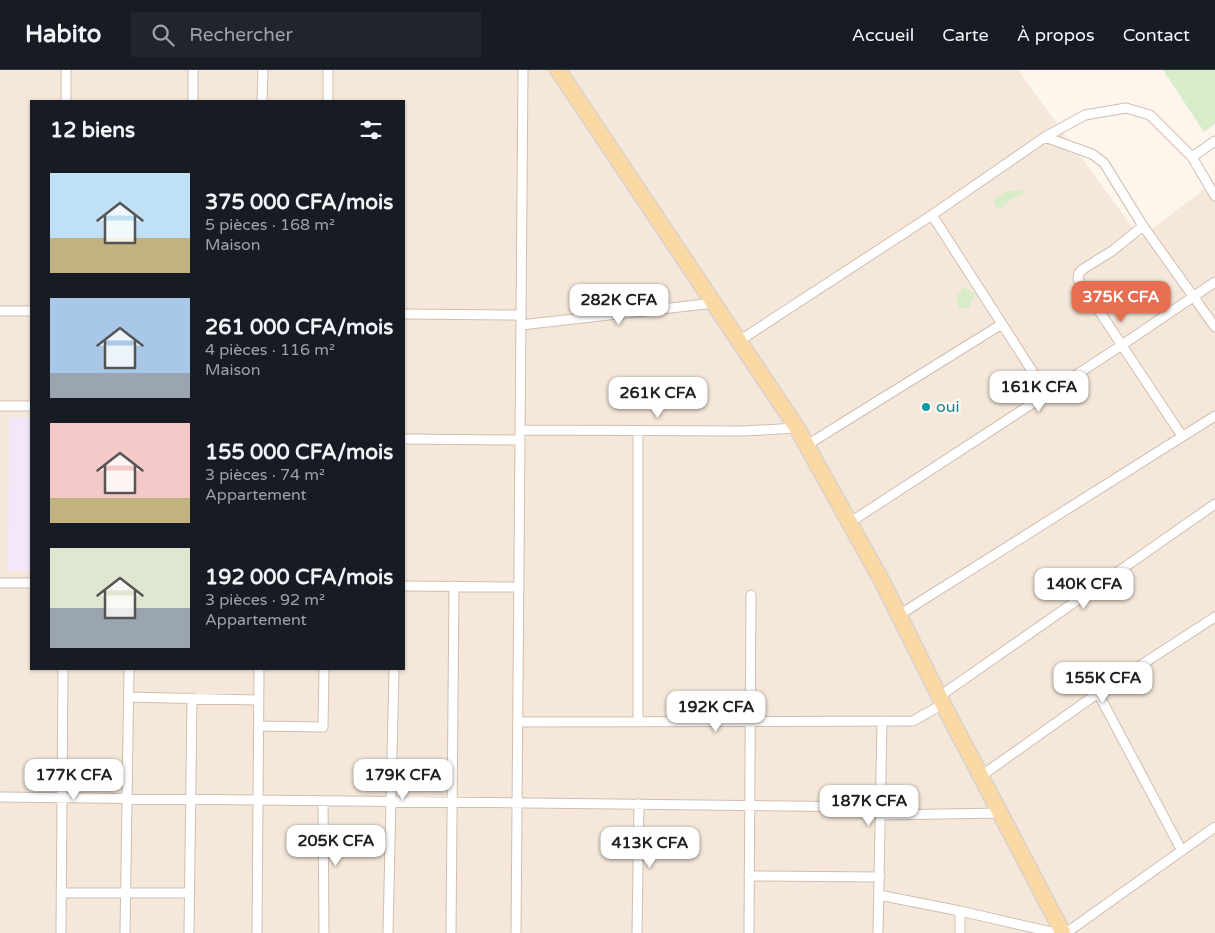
<!DOCTYPE html>
<html lang="fr">
<meta charset="utf-8">
<style>
body{margin:0;font-family:"Varela Round",sans-serif;background:#20242c;color:#f1f3f6;height:100vh;display:flex;flex-direction:column;font-size:19px;white-space:nowrap}
*{box-sizing:border-box;margin:0}
p{font-size:16px;color:#9ea1a6}
.icon{flex:none;width:28px;height:28px;fill:none;stroke:currentColor;stroke-width:2;stroke-linecap:round;stroke-linejoin:round}
.map{position:relative;flex:1;overflow:hidden}
.side{position:absolute;left:30px;top:30px;width:375px;height:570px;display:flex;flex-direction:column;background:#171b24;border-radius:0px;box-shadow:0 1px 4px #0004}
.side>*{flex:none}
.price{position:absolute;translate:-50% -42px;padding:0 11px;border-radius:10px;background:#fff;color:#222;font-size:16px;line-height:32px;filter:drop-shadow(0 1px 2px #0008)}
.price::after{content:'';position:absolute;left:50%;top:30px;width:15px;height:11px;margin-left:-8px;background:inherit;clip-path:polygon(0 0,100% 0,50% 100%)}
.price.selected{background:#e76f51;color:#fff}
ul{padding:0;list-style:none}
li{display:flex;align-items:center;gap:15px;height:125px;padding:0 20px}
li span{display:grid;place-items:center;flex:none;width:140px;height:100px;border-radius:0px;color:#555}
li>.icon{margin-inline-start:auto}
span .icon{width:60px;height:60px;fill:#fffc;stroke-width:1}
li b{font-size:21px}
h2{display:flex;justify-content:space-between;align-items:center;height:60px;padding:0 20px;font-size:21px}
header{display:flex;align-items:center;gap:30px;box-sizing:border-box;height:70px;padding:0 25px;background:#171b24;border-bottom:1px solid #363941}
header strong{font-size:24px}
nav{display:flex;gap:28px;margin-inline-start:auto;font-size:18px}
.search{width:350px;height:45px;background:#20242c;display:flex;align-items:center;gap:12px;box-sizing:border-box;padding:0 18px;border-radius:0px;color:#9ea1a6;font-size:19px}
.map>svg:first-child{display:block}
.residential{fill:#f5e8da;fill-rule:evenodd}
.education{fill:#f3e8fa}
.green{fill:#d8ecc9}
.lines{fill:none;stroke-linecap:round;stroke-linejoin:round}
.minor-casing{stroke:#d1beb0;stroke-width:11}
.primary-casing{stroke:#dad1cd;stroke-width:18}
.minor{stroke:#fff;stroke-width:9}
.primary{stroke:#fbd9a5;stroke-width:15}
.culture-dot{fill:#0f9aa8;stroke:#fffaf3;stroke-width:2}
.labels{text-anchor:middle;dominant-baseline:central;stroke-width:4.5;stroke-linejoin:round;paint-order:stroke}
.culture-label{font-size:16px;fill:#0d838f;stroke:#fffaf3;text-anchor:start}
</style>
<header>
<strong>Habito</strong>
<div class="search"><svg class="icon" aria-label="search" viewBox="0 0 24 24"><circle cx="10" cy="10" r="6"/><path d="M15 15l6 6"/></svg>Rechercher</div>
<nav><a>Accueil</a><a>Carte</a><a>À propos</a><a>Contact</a></nav>
</header>
<div class="map">
<svg width="1215" height="863" viewBox="0 0 1215 863">
<rect width="100%" height="100%" fill="#fdf6ec"/>
<!-- residential -->
<path class="residential" d="M 0,0 L 1018,0 L 1140,168 L 1215,111 L 1215,863 L 0,863 ZM 31,31 L 404,31 L 404,599 L 31,599 Z"/>
<!-- education -->
<path class="education" d="M 9,347 L 31,348 L 31,501 L 8,501 Z"/>
<!-- green -->
<path class="green" d="M 1163,0 L 1215,0 L 1215,54 L 1204,62 Z
M 1024,120 L 1025,123 L 1011,129 L 1005,136 L 998,139 L 994,135 L 993,130 L 1007,121 Z
M 964,217 L 975,224 L 969,238 L 959,238 L 956,227 Z"/>
<g class="lines">
<defs>
<path id="minor" d="M 66,31 L 66,0
M 193,31 L 193,0
M 262,31 L 263,0
M 328,31 L 328,0
M 1045,67 L 1092,84 L 1104,93 L 1143,156 L 1215,257
M 1192,87 L 1215,71
M 932,145 L 1047,324
M 1143,156 L 1112,181 L 1083,199 L 1079,203 L 1078,209 L 1182,366
M 0,241 L 31,241
M 404,244 L 521,245
M 521,255 L 714,233
M 739,271 L 932,145 L 1045,67 L 1085,45 L 1126,38 L 1150,45 L 1192,87 L 1215,126
M 0,336 L 31,336
M 520,360 L 744,361 L 797,358
M 638,361 L 638,652
M 404,369 L 520,370
M 807,375 L 1002,254
M 849,453 L 1122,275 L 1215,212
M 0,513 L 31,513
M 404,516 L 519,517
M 899,545 L 1215,346
M 1098,623 L 1182,781
M 940,626 L 1215,434
M 129,627 L 259,630
M 518,652 L 913,651 L 943,634
M 259,656 L 323,657 L 324,599
M 981,706 L 1098,623 L 1215,547
M 0,727 L 880,737
M 323,731 L 324,863
M 880,745 L 1001,743
M 749,806 L 880,807
M 61,823 L 189,823
M 879,825 L 960,841 L 1056,863
M 960,841 L 960,863
M 61,863 L 63,599
M 125,863 L 129,599
M 189,863 L 192,628
M 257,863 L 259,599
M 388,863 L 394,599
M 451,863 L 454,516
M 516,863 L 523,0
M 637,863 L 639,734
M 749,863 L 751,525
M 878,863 L 882,651
M 1066,863 L 1215,757"/>
<path id="primary" d="M 558,0 L 797,358 L 883,513 L 943,634 L 1063,863"/>
</defs>
<!-- minor casing -->
<use href="#minor" class="minor-casing"/>
<!-- primary casing -->
<use href="#primary" class="primary-casing"/>
<!-- minor -->
<use href="#minor" class="minor"/>
<!-- primary -->
<use href="#primary" class="primary"/>
</g>
<!-- markers -->
<circle class="culture-dot" cx="926" cy="337" r="5"/>
<g class="labels">
<!-- culture labels -->
<g class="culture-label">
<text x="936" y="337">oui</text>
</g>
</g>
</svg>
<b class="price selected" style="left:1121px;top:253px">375K CFA</b>
<b class="price" style="left:619px;top:256px">282K CFA</b>
<b class="price" style="left:1039px;top:343px">161K CFA</b>
<b class="price" style="left:658px;top:349px">261K CFA</b>
<b class="price" style="left:1084px;top:540px">140K CFA</b>
<b class="price" style="left:1103px;top:634px">155K CFA</b>
<b class="price" style="left:716px;top:663px">192K CFA</b>
<b class="price" style="left:74px;top:731px">177K CFA</b>
<b class="price" style="left:403px;top:731px">179K CFA</b>
<b class="price" style="left:869px;top:757px">187K CFA</b>
<b class="price" style="left:336px;top:797px">205K CFA</b>
<b class="price" style="left:650px;top:799px">413K CFA</b>
<section class="side">
<h2>12 biens<svg class="icon" aria-label="filters" viewBox="0 0 24 24"><path d="M4 7h16M4 17h16"/><circle cx="9" cy="7" r="2"/><circle cx="15" cy="17" r="2"/></svg></h2>
<ul>
<li><span style="background:linear-gradient(#bfe0f5 65%,#c2b280 0)"><svg class="icon" aria-label="home" viewBox="0 0 24 24"><path d="M3 11l9-7 9 7M6 9v11h12V9"/></svg></span><div><b>375 000 CFA/mois</b><p>5 pièces · 168 m²</p><p>Maison</p></div></li>
<li><span style="background:linear-gradient(#a9c7e8 75%,#9aa5b1 0)"><svg class="icon" aria-label="home" viewBox="0 0 24 24"><path d="M3 11l9-7 9 7M6 9v11h12V9"/></svg></span><div><b>261 000 CFA/mois</b><p>4 pièces · 116 m²</p><p>Maison</p></div></li>
<li><span style="background:linear-gradient(#f6c9c9 75%,#c2b280 0)"><svg class="icon" aria-label="home" viewBox="0 0 24 24"><path d="M3 11l9-7 9 7M6 9v11h12V9"/></svg></span><div><b>155 000 CFA/mois</b><p>3 pièces · 74 m²</p><p>Appartement</p></div></li>
<li><span style="background:linear-gradient(#dfe7d0 60%,#9aa5b1 0)"><svg class="icon" aria-label="home" viewBox="0 0 24 24"><path d="M3 11l9-7 9 7M6 9v11h12V9"/></svg></span><div><b>192 000 CFA/mois</b><p>3 pièces · 92 m²</p><p>Appartement</p></div></li>
</ul>
</section>
</div>
